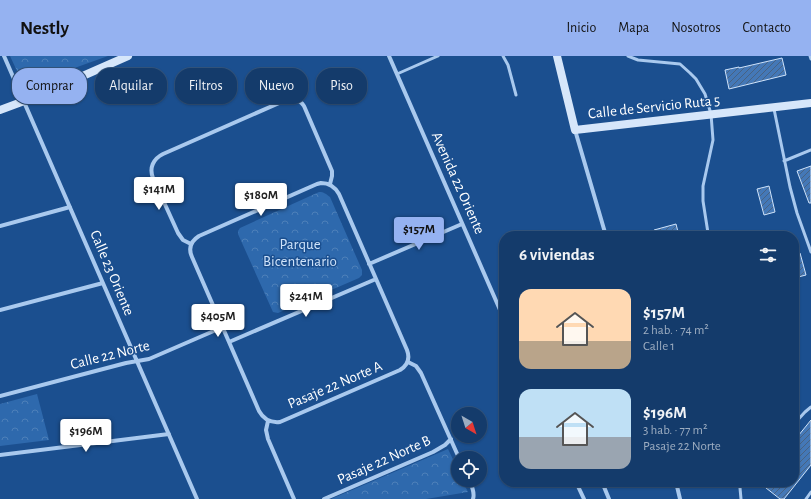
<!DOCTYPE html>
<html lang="es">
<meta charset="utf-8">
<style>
body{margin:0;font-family:"Alegreya Sans",sans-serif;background:#1d4271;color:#f1f3f6;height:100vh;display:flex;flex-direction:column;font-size:15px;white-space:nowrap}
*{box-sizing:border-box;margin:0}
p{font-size:13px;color:#9dadc1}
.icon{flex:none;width:22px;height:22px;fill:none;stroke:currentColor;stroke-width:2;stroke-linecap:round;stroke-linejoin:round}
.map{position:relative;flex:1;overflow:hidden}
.drawer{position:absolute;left:499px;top:175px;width:300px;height:256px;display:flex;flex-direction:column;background:#143b6b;border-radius:16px;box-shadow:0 1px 3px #0004,0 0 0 1px #33557e}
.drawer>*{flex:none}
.top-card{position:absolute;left:12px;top:12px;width:380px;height:36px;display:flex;gap:8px}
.needle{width:26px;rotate:141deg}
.fabs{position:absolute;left:451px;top:351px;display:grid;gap:8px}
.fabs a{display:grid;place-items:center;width:36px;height:36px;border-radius:50%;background:#143b6b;box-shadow:0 1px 3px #0004,0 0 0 1px #33557e;font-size:20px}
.price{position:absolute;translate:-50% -34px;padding:0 9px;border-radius:4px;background:#fff;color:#222;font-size:13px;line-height:26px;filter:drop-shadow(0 1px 2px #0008)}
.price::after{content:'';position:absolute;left:50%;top:24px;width:12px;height:9px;margin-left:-6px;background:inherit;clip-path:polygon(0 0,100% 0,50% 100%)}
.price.selected{background:#95b2f1;color:#111}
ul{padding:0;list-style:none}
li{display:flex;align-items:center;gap:12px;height:100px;padding:0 20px}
li span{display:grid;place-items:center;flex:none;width:112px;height:80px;border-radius:12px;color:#555}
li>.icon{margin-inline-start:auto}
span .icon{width:48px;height:48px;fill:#fffc;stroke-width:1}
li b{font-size:17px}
h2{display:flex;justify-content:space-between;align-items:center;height:48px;padding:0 20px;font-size:17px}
.tag{padding:0 14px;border-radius:16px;background:#143b6b;box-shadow:0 1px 3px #0004,0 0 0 1px #33557e;font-size:14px;line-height:36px}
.tag.selected{background:#95b2f1;color:#111}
header{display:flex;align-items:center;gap:24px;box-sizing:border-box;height:56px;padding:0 20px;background:#95b2f1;color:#111}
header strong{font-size:19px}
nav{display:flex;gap:22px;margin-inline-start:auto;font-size:14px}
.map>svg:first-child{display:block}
.park{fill:url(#park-crowns)}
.building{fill:url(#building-hatch);stroke:#cfe3fa}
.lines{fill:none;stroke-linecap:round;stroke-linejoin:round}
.lane{stroke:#a9c9ee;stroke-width:3}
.street{stroke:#a9c9ee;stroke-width:4}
.secondary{stroke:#d6e6fa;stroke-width:8}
.labels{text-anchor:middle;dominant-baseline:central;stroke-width:3;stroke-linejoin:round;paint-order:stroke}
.street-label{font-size:15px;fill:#fff;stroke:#1b4f8f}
.park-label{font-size:15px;fill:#cfe3fa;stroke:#1b4f8f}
</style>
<header>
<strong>Nestly</strong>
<nav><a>Inicio</a><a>Mapa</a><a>Nosotros</a><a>Contacto</a></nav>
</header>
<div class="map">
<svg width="811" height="443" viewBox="0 0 811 443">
<defs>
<pattern id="park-crowns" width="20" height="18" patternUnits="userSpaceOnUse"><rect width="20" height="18" fill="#2e69ad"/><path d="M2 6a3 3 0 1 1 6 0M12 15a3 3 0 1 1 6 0" fill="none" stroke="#4d80b9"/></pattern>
<pattern id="building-hatch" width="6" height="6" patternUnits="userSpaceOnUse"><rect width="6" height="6" fill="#4478b7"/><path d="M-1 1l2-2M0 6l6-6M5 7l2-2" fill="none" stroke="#486282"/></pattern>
</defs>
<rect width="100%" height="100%" fill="#1b4f8f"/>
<!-- park -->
<path class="park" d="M 10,0 L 108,0 L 24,30 Z
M 319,136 C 324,136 326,138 330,141 L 362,214 L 362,219 L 359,222 L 278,257 L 273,256 L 238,178 L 238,175 L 240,172 Z
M 37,338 L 49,384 L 0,390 L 0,348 Z
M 448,393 L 458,414 L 458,424 L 462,424 L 468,436 L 426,443 L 331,443 Z"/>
<!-- building -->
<path class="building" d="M 782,2 L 786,19 L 729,33 L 725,14 L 739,11 L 739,12 Z
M 811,110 L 811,147 L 809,147 L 797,115 Z
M 769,130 L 775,156 L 764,159 L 757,133 Z
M 676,168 L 679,180 L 656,180 L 654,174 Z
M 800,197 L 806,219 L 794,222 L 794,199 Z
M 811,364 L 811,409 L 784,443 L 780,443 L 761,428 L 762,426 L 794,426 L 794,385 Z"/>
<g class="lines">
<!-- lane -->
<path class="lane" d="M 503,0 L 508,9 L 516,39
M 628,0 L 638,4 L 680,8 L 690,17 L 696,23 L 705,38 L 711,58 L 713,84 L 703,130 L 703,145 L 708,177
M 810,0 L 811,3
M 397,18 L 438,0
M 774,53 L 790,131 L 797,157 L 811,196
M 784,105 L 811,94
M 794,368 L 805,356 L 811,351
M 741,443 L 740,432 L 744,426
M 806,443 L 811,436"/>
<!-- street -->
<path class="street" d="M 4,0 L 197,443
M 389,0 L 504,263
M 575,74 L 606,180
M 321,127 C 330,127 335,131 339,138 L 407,294 C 410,302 408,309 400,314 L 280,366 C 271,367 264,364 259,355 L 192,201 C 188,192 191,185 199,180 L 317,128 Z
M 0,170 L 70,151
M 191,188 L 183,184 L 178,177 L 153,122 C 149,112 153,103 163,98 L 286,44 C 294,42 300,44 304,50 L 332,115 L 332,120 L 330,128
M 369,208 L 462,168
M 0,254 L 103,227
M 229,286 L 376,223
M 408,306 L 416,310 L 421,317 L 459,402
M 0,340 L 126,307 L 149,303 L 223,271
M 268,365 L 266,374 L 268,383 L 294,443
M 0,399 L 169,378
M 469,424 C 472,430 475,437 473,443
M 576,426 L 584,443
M 602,426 L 609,443
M 676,426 L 680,443
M 324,443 L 433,396 L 445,389 L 451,383"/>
<!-- secondary -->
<path class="secondary" d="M 557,0 L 575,74 L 811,47
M 0,54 L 35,41 L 128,0"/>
</g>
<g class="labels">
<!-- street labels -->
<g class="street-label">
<text transform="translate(654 51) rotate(-6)">Calle de Servicio Ruta 5</text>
<text transform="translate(458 127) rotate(66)">Avenida 22 Oriente</text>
<text transform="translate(112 217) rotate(67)">Calle 23 Oriente</text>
<text transform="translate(110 299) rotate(-14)">Calle 22 Norte</text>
<text transform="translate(335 329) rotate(-23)">Pasaje 22 Norte A</text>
<text transform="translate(384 404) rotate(-24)">Pasaje 22 Norte B</text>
</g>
<!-- park labels -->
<g class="park-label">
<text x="300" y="188">Parque<tspan x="300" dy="17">Bicentenario</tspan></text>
</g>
</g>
</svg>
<div class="fabs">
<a><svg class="needle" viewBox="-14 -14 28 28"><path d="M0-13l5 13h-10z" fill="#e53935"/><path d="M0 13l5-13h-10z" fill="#9dadc1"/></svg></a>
<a><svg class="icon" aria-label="locate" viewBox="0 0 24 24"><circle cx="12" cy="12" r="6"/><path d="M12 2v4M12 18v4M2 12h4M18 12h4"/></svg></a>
</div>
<b class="price" style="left:159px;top:155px">$141M</b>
<b class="price" style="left:261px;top:161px">$180M</b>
<b class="price selected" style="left:419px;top:195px">$157M</b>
<b class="price" style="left:306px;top:262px">$241M</b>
<b class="price" style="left:218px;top:282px">$405M</b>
<b class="price" style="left:86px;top:397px">$196M</b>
<div class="top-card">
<a class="tag selected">Comprar</a>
<a class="tag">Alquilar</a>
<a class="tag">Filtros</a>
<a class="tag">Nuevo</a>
<a class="tag">Piso</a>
</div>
<section class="drawer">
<h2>6 viviendas<svg class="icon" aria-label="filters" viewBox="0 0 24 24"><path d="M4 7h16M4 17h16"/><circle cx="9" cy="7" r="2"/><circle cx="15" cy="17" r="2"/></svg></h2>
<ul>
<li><span style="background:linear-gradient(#ffd9b3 65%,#b9a48a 0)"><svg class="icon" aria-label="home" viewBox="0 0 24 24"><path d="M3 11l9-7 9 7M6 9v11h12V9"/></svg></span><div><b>$157M</b><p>2 hab. · 74 m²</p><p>Calle 1</p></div></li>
<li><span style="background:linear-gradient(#bfe0f5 60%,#9aa5b1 0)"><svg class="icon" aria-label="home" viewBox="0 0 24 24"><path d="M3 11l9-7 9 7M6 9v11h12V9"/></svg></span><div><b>$196M</b><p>3 hab. · 77 m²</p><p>Pasaje 22 Norte</p></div></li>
</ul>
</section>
</div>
